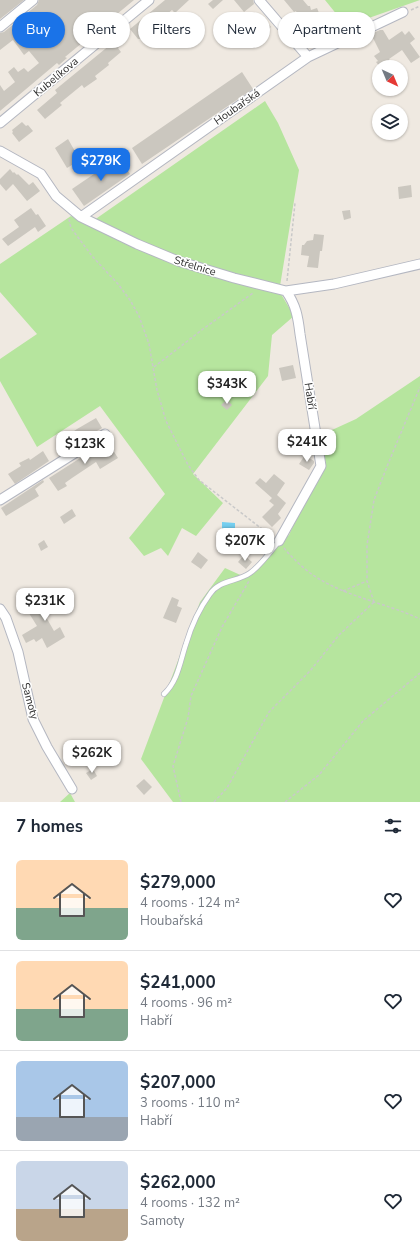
<!DOCTYPE html>
<meta charset="utf-8">
<style>
body{margin:0;font-family:"Nunito Sans",sans-serif;background:#f6f6f7;color:#1f2937;height:100vh;display:flex;flex-direction:column;font-size:15px;white-space:nowrap}
*{box-sizing:border-box;margin:0}
p{font-size:13px;color:#747a83}
.icon{flex:none;width:22px;height:22px;fill:none;stroke:currentColor;stroke-width:2;stroke-linecap:round;stroke-linejoin:round}
.map{position:relative;height:802px;overflow:hidden}
.sheet{display:flex;flex-direction:column;background:#fff;flex:1}
.sheet>*{flex:none}
.top-card{position:absolute;left:12px;top:12px;width:396px;height:36px;display:flex;gap:8px}
.needle{width:26px;rotate:136deg}
.controls{position:absolute;left:372px;top:60px;display:grid;gap:8px}
.controls a{display:grid;place-items:center;width:36px;height:36px;border-radius:50%;background:#fff;box-shadow:0 1px 3px #0004;font-size:20px}
.price{position:absolute;translate:-50% -34px;padding:0 9px;border-radius:8px;background:#fff;color:#222;font-size:13px;line-height:26px;filter:drop-shadow(0 1px 2px #0008)}
.price::after{content:'';position:absolute;left:50%;top:24px;width:12px;height:9px;margin-left:-6px;background:inherit;clip-path:polygon(0 0,100% 0,50% 100%)}
.price.active{background:#1a73e8;color:#fff}
ul{padding:0;list-style:none}
li{display:flex;align-items:center;gap:12px;height:100px;padding:0 16px}
li+li{border-top:1px solid #e0e1e3}
li span{display:grid;place-items:center;flex:none;width:112px;height:80px;border-radius:6px;color:#555}
li>.icon{margin-inline-start:auto}
span .icon{width:48px;height:48px;fill:#fffc;stroke-width:1}
li b{font-size:17px}
h2{display:flex;justify-content:space-between;align-items:center;height:48px;padding:0 16px;font-size:17px}
.chip{padding:0 14px;border-radius:18px;background:#fff;box-shadow:0 1px 3px #0004;font-size:14px;line-height:36px}
.chip.active{background:#1a73e8;color:#fff}
.map>svg:first-child{display:block}
.green{fill:#b6e59e}
.water{fill:#75cff0}
.building{fill:#cbc7bf}
.lines{fill:none;stroke-linecap:round;stroke-linejoin:round}
.service-casing{stroke:#b4b7c1;stroke-width:6}
.minor-casing{stroke:#b4b7c1;stroke-width:11}
.path{stroke:#c9c9c9;stroke-width:1.5;stroke-dasharray:3 2;stroke-linecap:butt}
.service{stroke:#fff;stroke-width:4.5}
.minor{stroke:#fff;stroke-width:9}
.labels{text-anchor:middle;dominant-baseline:central;stroke-width:3;stroke-linejoin:round;paint-order:stroke}
.street-label{font-size:11px;fill:#2e2e2e;stroke:#fff}
</style>
<div class="map">
<svg width="420" height="802" viewBox="0 0 420 802">
<rect width="100%" height="100%" fill="#efe9e1"/>
<!-- green -->
<path class="green" d="M 325,0 L 420,0 L 346,26 Z
M 265,101 L 278,123 L 299,170 L 280,286 L 281,294 L 294,316 L 272,335 L 268,376 L 193,474 L 223,503 L 196,536 L 182,528 L 168,556 L 161,548 L 144,556 L 129,538 L 165,494 L 100,406 L 37,447 L 0,381 L 0,359 L 37,334 L 0,292 L 0,264 L 71,216 L 87,225 Z
M 420,376 L 420,802 L 173,802 L 141,759 L 200,602 L 225,568 L 247,578 L 275,545 L 289,535 L 306,497 L 326,466 L 321,435 L 356,419 Z
M 70,793 L 75,802 L 60,802 Z"/>
<!-- water -->
<path class="water" d="M 222,522 L 235,523 L 235,530 L 222,529 Z"/>
<!-- building -->
<path class="building" d="M 0,0 L 24,0 L 0,19 Z
M 39,0 L 134,0 L 65,57 L 67,58 L 59,65 L 57,63 L 0,111 L 0,85 L 4,91 L 15,82 L 8,72 L 14,67 L 18,72 L 24,68 L 28,72 L 39,63 L 29,51 L 24,55 L 13,40 L 0,50 L 0,33 L 4,32 L 37,5 Z
M 165,0 L 189,0 L 175,13 L 172,10 L 146,31 L 151,37 L 138,39 L 130,29 Z
M 213,0 L 223,0 L 213,9 L 208,4 Z
M 234,0 L 253,0 L 254,4 L 244,12 Z
M 284,0 L 303,0 L 308,6 L 310,6 L 311,10 L 317,8 L 321,18 L 325,17 L 328,25 L 319,33 L 310,32 L 306,24 L 304,25 L 300,15 L 298,16 L 296,11 L 294,12 Z
M 263,17 L 271,27 L 255,38 L 248,29 Z
M 380,30 L 383,30 L 389,40 L 402,31 L 405,35 L 409,31 L 415,39 L 410,43 L 420,57 L 411,63 L 402,50 L 389,59 L 394,67 L 380,67 L 376,62 L 378,61 L 374,56 L 380,52 L 371,34 Z
M 116,40 L 121,45 L 118,48 L 121,52 L 108,63 L 109,65 L 95,76 L 97,79 L 84,88 L 82,85 L 60,103 L 62,105 L 45,119 L 37,110 L 57,93 L 55,90 Z
M 242,72 L 253,89 L 142,164 L 132,148 Z
M 22,122 L 26,126 L 28,125 L 33,131 L 19,142 L 12,133 L 13,132 L 12,130 Z
M 68,139 L 80,160 L 67,168 L 55,148 Z
M 119,157 L 130,174 L 84,206 L 72,189 Z
M 10,169 L 13,173 L 14,172 L 17,175 L 18,174 L 29,185 L 33,182 L 40,191 L 27,201 L 13,184 L 6,191 L 0,184 L 0,179 Z
M 411,185 L 412,197 L 399,199 L 398,187 Z
M 31,208 L 36,215 L 38,214 L 46,226 L 38,232 L 35,227 L 8,246 L 2,239 L 19,227 L 14,220 Z
M 350,210 L 351,218 L 344,220 L 342,211 Z
M 314,234 L 324,235 L 322,251 L 320,251 L 318,268 L 307,267 L 309,256 L 301,255 L 302,245 L 304,245 L 307,241 L 313,240 Z
M 293,365 L 296,378 L 282,381 L 279,368 Z
M 227,399 L 232,405 L 227,410 L 221,405 Z
M 96,418 L 102,428 L 90,435 L 88,432 L 74,440 L 77,444 L 64,453 L 58,442 L 77,429 Z
M 107,441 L 118,458 L 100,469 L 96,462 L 72,478 L 65,483 L 67,486 L 58,491 L 49,478 Z
M 43,451 L 49,461 L 15,484 L 8,474 L 21,466 L 19,463 L 29,458 L 30,460 Z
M 305,455 L 314,461 L 314,463 L 309,470 L 299,464 Z
M 274,474 L 285,483 L 277,495 L 286,503 L 278,514 L 281,518 L 272,527 L 262,517 L 274,505 L 269,501 L 272,498 L 255,483 L 260,478 L 266,483 Z
M 43,480 L 44,482 L 35,489 L 39,496 L 6,516 L 1,508 Z
M 72,509 L 76,516 L 64,524 L 60,517 Z
M 237,528 L 246,528 L 245,533 L 252,533 L 251,545 L 245,545 L 245,553 L 232,552 L 227,548 L 227,531 L 237,531 Z
M 44,540 L 48,547 L 41,551 L 38,544 Z
M 198,552 L 208,560 L 201,569 L 191,562 Z
M 244,555 L 252,562 L 246,569 L 238,562 Z
M 65,588 L 69,595 L 42,610 L 54,631 L 60,627 L 65,637 L 47,648 L 42,638 L 36,642 L 34,639 L 26,643 L 22,635 L 37,626 L 27,610 Z
M 172,597 L 179,600 L 177,606 L 182,608 L 176,623 L 163,618 Z
M 93,769 L 97,776 L 91,780 L 86,773 Z
M 144,779 L 152,787 L 144,795 L 136,786 Z"/>
<g class="lines">
<defs>
<path id="service" d="M 164,694 C 178,681 180,662 186,644 C 191,627 199,609 210,594 C 219,580 237,582 250,573 C 260,566 271,551 279,541"/>
<path id="minor" d="M 259,0 L 308,57
M 0,27 L 33,0
M 0,123 L 149,0
M 0,151 L 41,174 L 56,196 L 81,217 L 137,244 L 178,261 L 234,278 L 286,291 L 334,284 L 420,264
M 81,217 L 308,57 L 403,12
M 0,500 L 105,434
M 279,541 L 321,466 L 300,334 C 298,317 296,305 286,291
M 0,609 L 6,618 L 18,652 L 33,719 L 47,747 L 72,789"/>
</defs>
<!-- service casing -->
<use href="#service" class="service-casing"/>
<!-- minor casing -->
<use href="#minor" class="minor-casing"/>
<!-- path -->
<path class="path" d="M 411,10 L 420,6
M 69,219 L 71,228 L 92,256 L 118,284 L 130,300 L 139,316 L 149,344 L 157,390 L 166,421 L 188,465 L 199,480 L 271,536
M 287,281 L 295,203
M 154,367 L 203,329 L 253,293
M 284,548 C 293,559 308,573 321,580 C 352,598 388,604 420,619
M 343,591 L 367,581
M 374,602 L 367,581 L 367,545 L 374,500 L 388,464 L 420,387
M 181,802 L 173,766 L 188,718 L 191,696 L 222,627 L 249,581
M 214,802 L 227,788 L 269,712 L 310,671 L 339,635 L 374,602
M 285,802 L 319,775 L 363,721 L 420,673"/>
<!-- service -->
<use href="#service" class="service"/>
<!-- minor -->
<use href="#minor" class="minor"/>
</g>
<g class="labels">
<!-- street labels -->
<g class="street-label">
<text transform="translate(56 77) rotate(-40)">Kubelíkova</text>
<text transform="translate(237 107) rotate(-35)">Houbařská</text>
<text transform="translate(195 266) rotate(17)">Střelnice</text>
<text transform="translate(310 396) rotate(81)">Habří</text>
<text transform="translate(30 701) rotate(75)">Samoty</text>
</g>
</g>
</svg>
<div class="controls">
<a><svg class="needle" viewBox="-14 -14 28 28"><path d="M0-13l5 13h-10z" fill="#e53935"/><path d="M0 13l5-13h-10z" fill="#747a83"/></svg></a>
<a><svg class="icon" aria-label="layers" viewBox="0 0 24 24"><path d="M12 4l9 5-9 5-9-5zM3 14l9 5 9-5"/></svg></a>
</div>
<b class="price active" style="left:101px;top:182px">$279K</b>
<b class="price" style="left:227px;top:405px">$343K</b>
<b class="price" style="left:307px;top:463px">$241K</b>
<b class="price" style="left:85px;top:465px">$123K</b>
<b class="price" style="left:245px;top:562px">$207K</b>
<b class="price" style="left:45px;top:622px">$231K</b>
<b class="price" style="left:92px;top:774px">$262K</b>
<div class="top-card">
<a class="chip active">Buy</a>
<a class="chip">Rent</a>
<a class="chip">Filters</a>
<a class="chip">New</a>
<a class="chip">Apartment</a>
</div>
</div>
<section class="sheet">
<h2>7 homes<svg class="icon" aria-label="filters" viewBox="0 0 24 24"><path d="M4 7h16M4 17h16"/><circle cx="9" cy="7" r="2"/><circle cx="15" cy="17" r="2"/></svg></h2>
<ul>
<li><span style="background:linear-gradient(#ffd9b3 60%,#7fa58c 0)"><svg class="icon" aria-label="home" viewBox="0 0 24 24"><path d="M3 11l9-7 9 7M6 9v11h12V9"/></svg></span><div><b>$279,000</b><p>4 rooms · 124 m²</p><p>Houbařská</p></div><svg class="icon" aria-label="heart" viewBox="0 0 24 24"><path d="M12 20l-8-8c-3-5 5-10 8-4 3-6 11-1 8 4z"/></svg></li>
<li><span style="background:linear-gradient(#ffd9b3 60%,#7fa58c 0)"><svg class="icon" aria-label="home" viewBox="0 0 24 24"><path d="M3 11l9-7 9 7M6 9v11h12V9"/></svg></span><div><b>$241,000</b><p>4 rooms · 96 m²</p><p>Habří</p></div><svg class="icon" aria-label="heart" viewBox="0 0 24 24"><path d="M12 20l-8-8c-3-5 5-10 8-4 3-6 11-1 8 4z"/></svg></li>
<li><span style="background:linear-gradient(#a9c7e8 70%,#9aa5b1 0)"><svg class="icon" aria-label="home" viewBox="0 0 24 24"><path d="M3 11l9-7 9 7M6 9v11h12V9"/></svg></span><div><b>$207,000</b><p>3 rooms · 110 m²</p><p>Habří</p></div><svg class="icon" aria-label="heart" viewBox="0 0 24 24"><path d="M12 20l-8-8c-3-5 5-10 8-4 3-6 11-1 8 4z"/></svg></li>
<li><span style="background:linear-gradient(#c9d6e8 60%,#b9a48a 0)"><svg class="icon" aria-label="home" viewBox="0 0 24 24"><path d="M3 11l9-7 9 7M6 9v11h12V9"/></svg></span><div><b>$262,000</b><p>4 rooms · 132 m²</p><p>Samoty</p></div><svg class="icon" aria-label="heart" viewBox="0 0 24 24"><path d="M12 20l-8-8c-3-5 5-10 8-4 3-6 11-1 8 4z"/></svg></li>
</ul>
</section>
